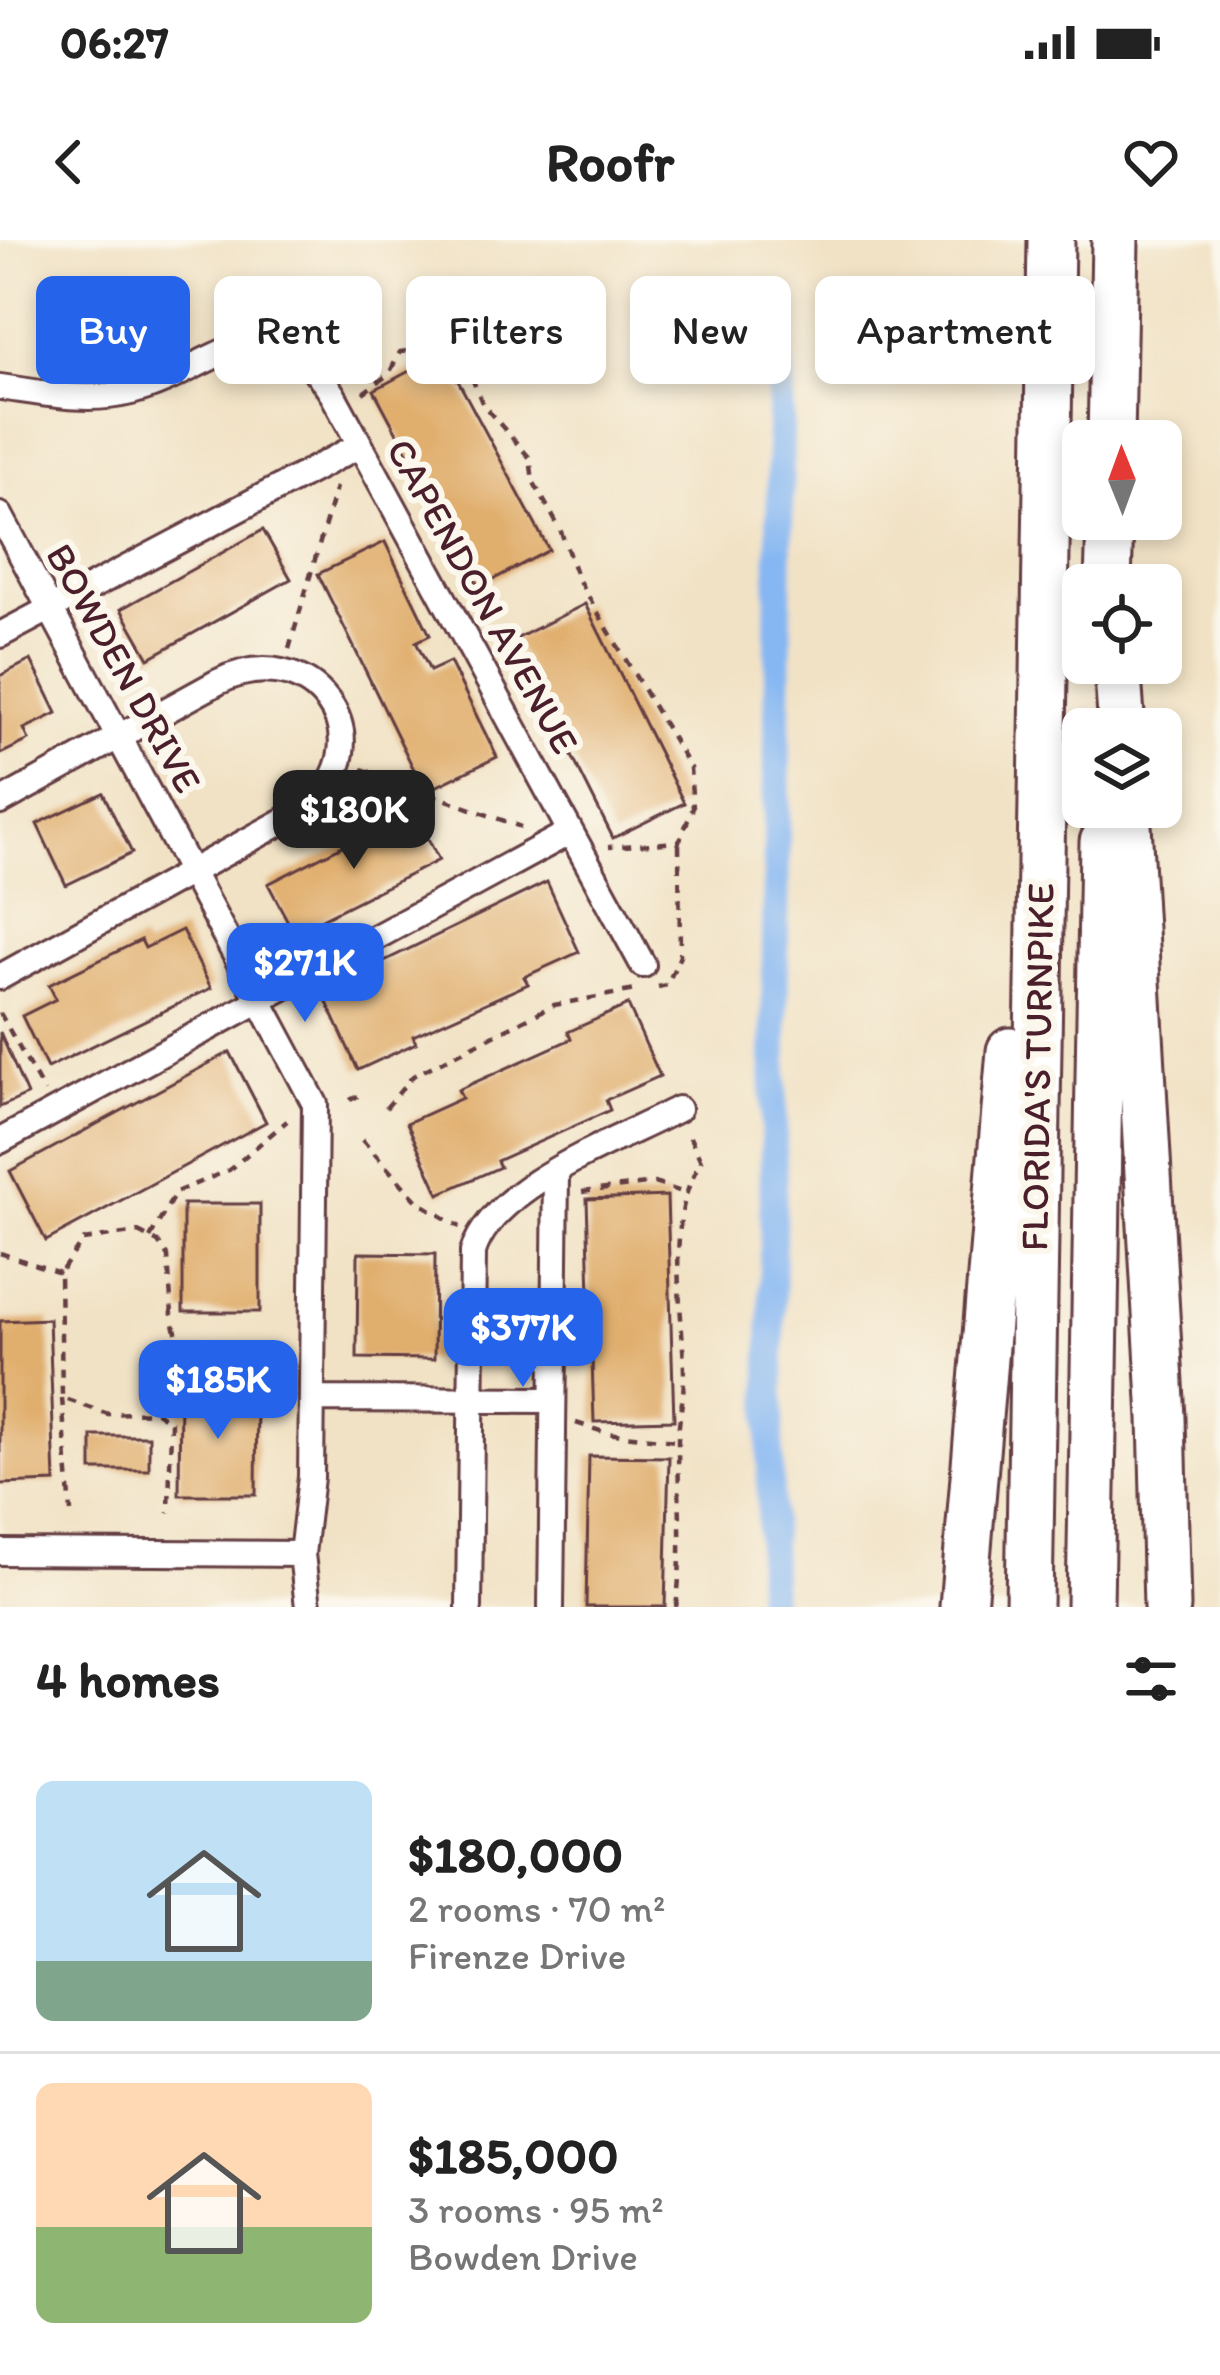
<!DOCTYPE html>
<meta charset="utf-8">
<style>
body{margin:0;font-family:Itim,sans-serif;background:#f6f6f6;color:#222;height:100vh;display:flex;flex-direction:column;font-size:45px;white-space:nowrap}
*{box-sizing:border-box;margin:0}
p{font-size:39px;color:#767676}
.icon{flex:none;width:66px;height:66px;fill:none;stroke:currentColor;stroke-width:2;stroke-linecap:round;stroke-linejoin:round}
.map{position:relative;height:1367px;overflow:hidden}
.panel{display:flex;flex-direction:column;background:#fff;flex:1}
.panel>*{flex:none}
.top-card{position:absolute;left:36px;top:36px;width:1149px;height:108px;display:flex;gap:24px}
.needle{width:78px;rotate:359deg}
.fabs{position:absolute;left:1062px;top:180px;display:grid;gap:24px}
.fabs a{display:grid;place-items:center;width:120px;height:120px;border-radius:18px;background:#fff;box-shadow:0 6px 18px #0003;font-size:60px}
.price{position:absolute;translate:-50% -102px;padding:0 27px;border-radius:24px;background:#2563eb;color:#fff;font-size:39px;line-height:78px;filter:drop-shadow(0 3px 6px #0008)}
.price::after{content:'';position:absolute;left:50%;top:72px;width:36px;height:27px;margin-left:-18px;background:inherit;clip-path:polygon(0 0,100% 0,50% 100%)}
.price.on{background:#222;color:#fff}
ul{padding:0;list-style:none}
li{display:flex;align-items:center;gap:36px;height:300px;padding:0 36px}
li+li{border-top:3px solid #e0e0e0}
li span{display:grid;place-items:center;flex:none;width:336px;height:240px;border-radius:18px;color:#555}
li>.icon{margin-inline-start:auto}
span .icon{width:144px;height:144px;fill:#fffc;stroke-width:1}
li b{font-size:51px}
h2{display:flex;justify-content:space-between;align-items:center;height:144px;padding:0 36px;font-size:51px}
.tag{padding:0 42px;border-radius:18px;background:#fff;box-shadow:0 6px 18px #0003;font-size:42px;line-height:108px}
.tag.on{background:#2563eb;color:#fff}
.status{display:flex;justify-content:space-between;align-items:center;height:84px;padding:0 60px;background:#fff;direction:ltr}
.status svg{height:33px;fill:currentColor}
header{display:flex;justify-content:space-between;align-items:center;height:156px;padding:0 36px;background:#fff;font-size:54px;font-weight:700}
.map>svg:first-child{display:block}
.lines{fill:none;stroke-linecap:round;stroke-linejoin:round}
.canal{stroke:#86b7f2;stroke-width:27}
.building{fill:#e0ae6d}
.street-casing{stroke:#633c42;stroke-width:30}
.highway-casing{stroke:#633c42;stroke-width:51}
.path{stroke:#633c42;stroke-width:4.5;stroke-dasharray:9 9;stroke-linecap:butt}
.street{stroke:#fff;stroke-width:24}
.highway{stroke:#fff;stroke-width:45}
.labels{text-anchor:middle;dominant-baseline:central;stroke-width:12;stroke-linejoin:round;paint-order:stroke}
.street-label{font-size:39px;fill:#4a1f2b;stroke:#fbf7ec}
</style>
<div class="status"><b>06:27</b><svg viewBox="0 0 49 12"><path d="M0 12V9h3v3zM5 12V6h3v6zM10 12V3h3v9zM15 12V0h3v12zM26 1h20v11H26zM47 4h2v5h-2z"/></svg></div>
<header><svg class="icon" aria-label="back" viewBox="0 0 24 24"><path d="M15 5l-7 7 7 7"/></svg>Roofr<svg class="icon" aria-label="heart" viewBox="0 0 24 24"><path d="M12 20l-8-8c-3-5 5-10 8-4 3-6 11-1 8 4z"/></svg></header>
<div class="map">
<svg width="1220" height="1367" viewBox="0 0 1220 1367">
<rect width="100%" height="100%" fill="#fbf7ec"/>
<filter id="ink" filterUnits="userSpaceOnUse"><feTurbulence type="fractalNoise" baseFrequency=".00833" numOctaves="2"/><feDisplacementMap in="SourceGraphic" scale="24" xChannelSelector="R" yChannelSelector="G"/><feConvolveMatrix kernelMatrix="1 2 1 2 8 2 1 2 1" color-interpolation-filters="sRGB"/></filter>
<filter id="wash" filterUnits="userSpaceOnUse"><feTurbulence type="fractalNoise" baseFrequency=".004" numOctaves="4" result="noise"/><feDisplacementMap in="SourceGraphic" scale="48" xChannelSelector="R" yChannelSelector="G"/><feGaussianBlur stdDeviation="2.7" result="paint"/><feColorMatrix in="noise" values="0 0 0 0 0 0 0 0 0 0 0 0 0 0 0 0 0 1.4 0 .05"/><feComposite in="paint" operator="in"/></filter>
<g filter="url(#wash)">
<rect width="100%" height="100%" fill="#f1e2c5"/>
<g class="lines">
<!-- canal -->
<path class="canal" d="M 769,1367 L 781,131"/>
</g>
<g id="blocks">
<!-- building -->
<path class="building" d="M 443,113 L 549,310 L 479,347 L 374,150 Z
M 263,290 L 291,339 L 149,418 L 121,369 Z
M 385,302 L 430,395 L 416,402 L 430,431 L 450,422 L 497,517 L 425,552 L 318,334 Z
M 585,364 L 684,563 L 613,598 L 514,400 Z
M 31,420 L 57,473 L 24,489 L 29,500 L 0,514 L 0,436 Z
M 103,553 L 132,613 L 66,645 L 37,584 Z
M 413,570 L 439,620 L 294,693 L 268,644 Z
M 547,642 L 579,712 L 524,737 L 528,744 L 413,796 L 416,803 L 358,830 L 325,758 L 379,733 L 376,725 Z
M 182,690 L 211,748 L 47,828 L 22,776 L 56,759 L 49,745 L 141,700 L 145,708 Z
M 628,765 L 660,836 L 606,860 L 610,870 L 497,921 L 500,927 L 439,954 L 407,883 L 462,858 L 458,850 L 571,799 L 568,792 Z
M 0,792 L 27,855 L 0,867 Z
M 230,812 L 266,882 L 46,1001 L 10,931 Z
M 667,956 L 674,1180 L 594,1182 L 587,959 Z
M 183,964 L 260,964 L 260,1072 L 183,1072 Z
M 358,1013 L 435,1014 L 434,1119 L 357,1118 Z
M 49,1079 L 55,1242 L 0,1244 L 0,1081 Z
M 180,1149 L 257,1150 L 256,1255 L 179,1255 Z
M 92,1196 L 149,1196 L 149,1230 L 92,1230 Z
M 589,1216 L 669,1217 L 665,1367 L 586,1367 Z"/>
</g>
</g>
<g filter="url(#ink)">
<use href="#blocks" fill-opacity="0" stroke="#633c42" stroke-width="3"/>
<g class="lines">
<defs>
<path id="street" d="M 0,147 C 43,153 87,163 131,152 C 212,132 267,50 333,155 L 643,725
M 0,275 L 315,864 L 311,1237 L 302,1314 L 308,1367
M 0,395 L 360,205
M 0,562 L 218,442 C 310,395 390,499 307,568 L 0,737
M 0,901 L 570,592
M 313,1159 L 553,1160
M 0,1312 L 302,1314
M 469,1367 L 473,1012 C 493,945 617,901 678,869
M 551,1367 L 556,934"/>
<path id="highway" d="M 1111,201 L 1115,0
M 1108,345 L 1110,279
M 1117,423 L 1122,489
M 1127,567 L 1162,1178 L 1167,1367
M 963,1367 L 1010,811
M 1029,1367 L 1051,0
M 1090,1367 L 1103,602"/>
</defs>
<!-- street casing -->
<use href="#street" class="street-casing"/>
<!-- highway casing -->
<use href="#highway" class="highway-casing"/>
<!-- path -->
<path class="path" d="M 363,153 L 389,134 L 400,112 L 445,107 L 467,126 L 483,165 L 530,218 L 533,241 L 560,289 L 578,339 L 690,528 L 693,568 L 679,602 L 609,607
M 289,409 L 336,247
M 362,529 L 521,587
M 658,747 L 667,745 L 680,716 L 679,602
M 0,773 L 44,852
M 350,860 L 366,852
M 386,868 L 413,836 L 554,765 L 635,750
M 362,900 L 418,962 L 460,987
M 582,952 L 654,943 L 682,952
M 138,992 L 158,1002 L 168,1017 L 172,1075 L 185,1130 L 156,1172 L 108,1174 L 62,1158 L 60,1033 L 83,1000 Z
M 150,998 L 176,952 L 229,930 L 287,881
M 0,1013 L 60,1033
M 185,1130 L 219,1118 L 285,1110
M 62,1158 L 71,1272
M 156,1172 L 171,1182 L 169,1273
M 576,1183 L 607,1193 L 676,1201
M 676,1367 C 684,1310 678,1258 678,1202 C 678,1180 684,1159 684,1137 C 684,1066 663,984 701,921 L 687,891"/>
<!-- street -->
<use href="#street" class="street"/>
<!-- highway -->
<use href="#highway" class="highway"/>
</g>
</g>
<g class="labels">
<!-- street labels -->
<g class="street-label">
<text transform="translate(483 356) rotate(61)">CAPENDON AVENUE</text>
<text transform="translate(124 428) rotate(61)">BOWDEN DRIVE</text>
<text transform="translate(1037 827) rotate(-89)">FLORIDA'S TURNPIKE</text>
</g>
</g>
</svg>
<div class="fabs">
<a><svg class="needle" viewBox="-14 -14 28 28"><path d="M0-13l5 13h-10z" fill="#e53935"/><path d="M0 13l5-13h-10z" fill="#767676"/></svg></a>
<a><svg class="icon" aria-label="locate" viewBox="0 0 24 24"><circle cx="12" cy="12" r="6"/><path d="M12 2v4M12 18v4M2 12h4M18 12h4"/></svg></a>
<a><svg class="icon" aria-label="layers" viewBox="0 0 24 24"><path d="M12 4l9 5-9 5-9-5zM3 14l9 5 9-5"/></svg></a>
</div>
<b class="price on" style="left:354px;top:632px">$180K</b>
<b class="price" style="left:305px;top:785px">$271K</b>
<b class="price" style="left:523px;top:1150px">$377K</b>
<b class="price" style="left:218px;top:1202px">$185K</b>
<div class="top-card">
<a class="tag on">Buy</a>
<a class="tag">Rent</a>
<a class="tag">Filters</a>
<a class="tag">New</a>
<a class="tag">Apartment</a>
</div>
</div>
<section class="panel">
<h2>4 homes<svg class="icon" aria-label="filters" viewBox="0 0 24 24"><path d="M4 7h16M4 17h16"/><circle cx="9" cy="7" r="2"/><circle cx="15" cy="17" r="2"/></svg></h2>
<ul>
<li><span style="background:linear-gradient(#bfe0f5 75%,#7fa58c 0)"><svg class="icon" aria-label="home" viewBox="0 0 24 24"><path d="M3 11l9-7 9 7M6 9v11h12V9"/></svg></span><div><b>$180,000</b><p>2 rooms · 70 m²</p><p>Firenze Drive</p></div></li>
<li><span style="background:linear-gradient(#ffd9b3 60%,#8fb573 0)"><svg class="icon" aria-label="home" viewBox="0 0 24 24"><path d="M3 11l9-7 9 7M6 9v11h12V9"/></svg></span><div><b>$185,000</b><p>3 rooms · 95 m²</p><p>Bowden Drive</p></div></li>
</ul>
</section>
